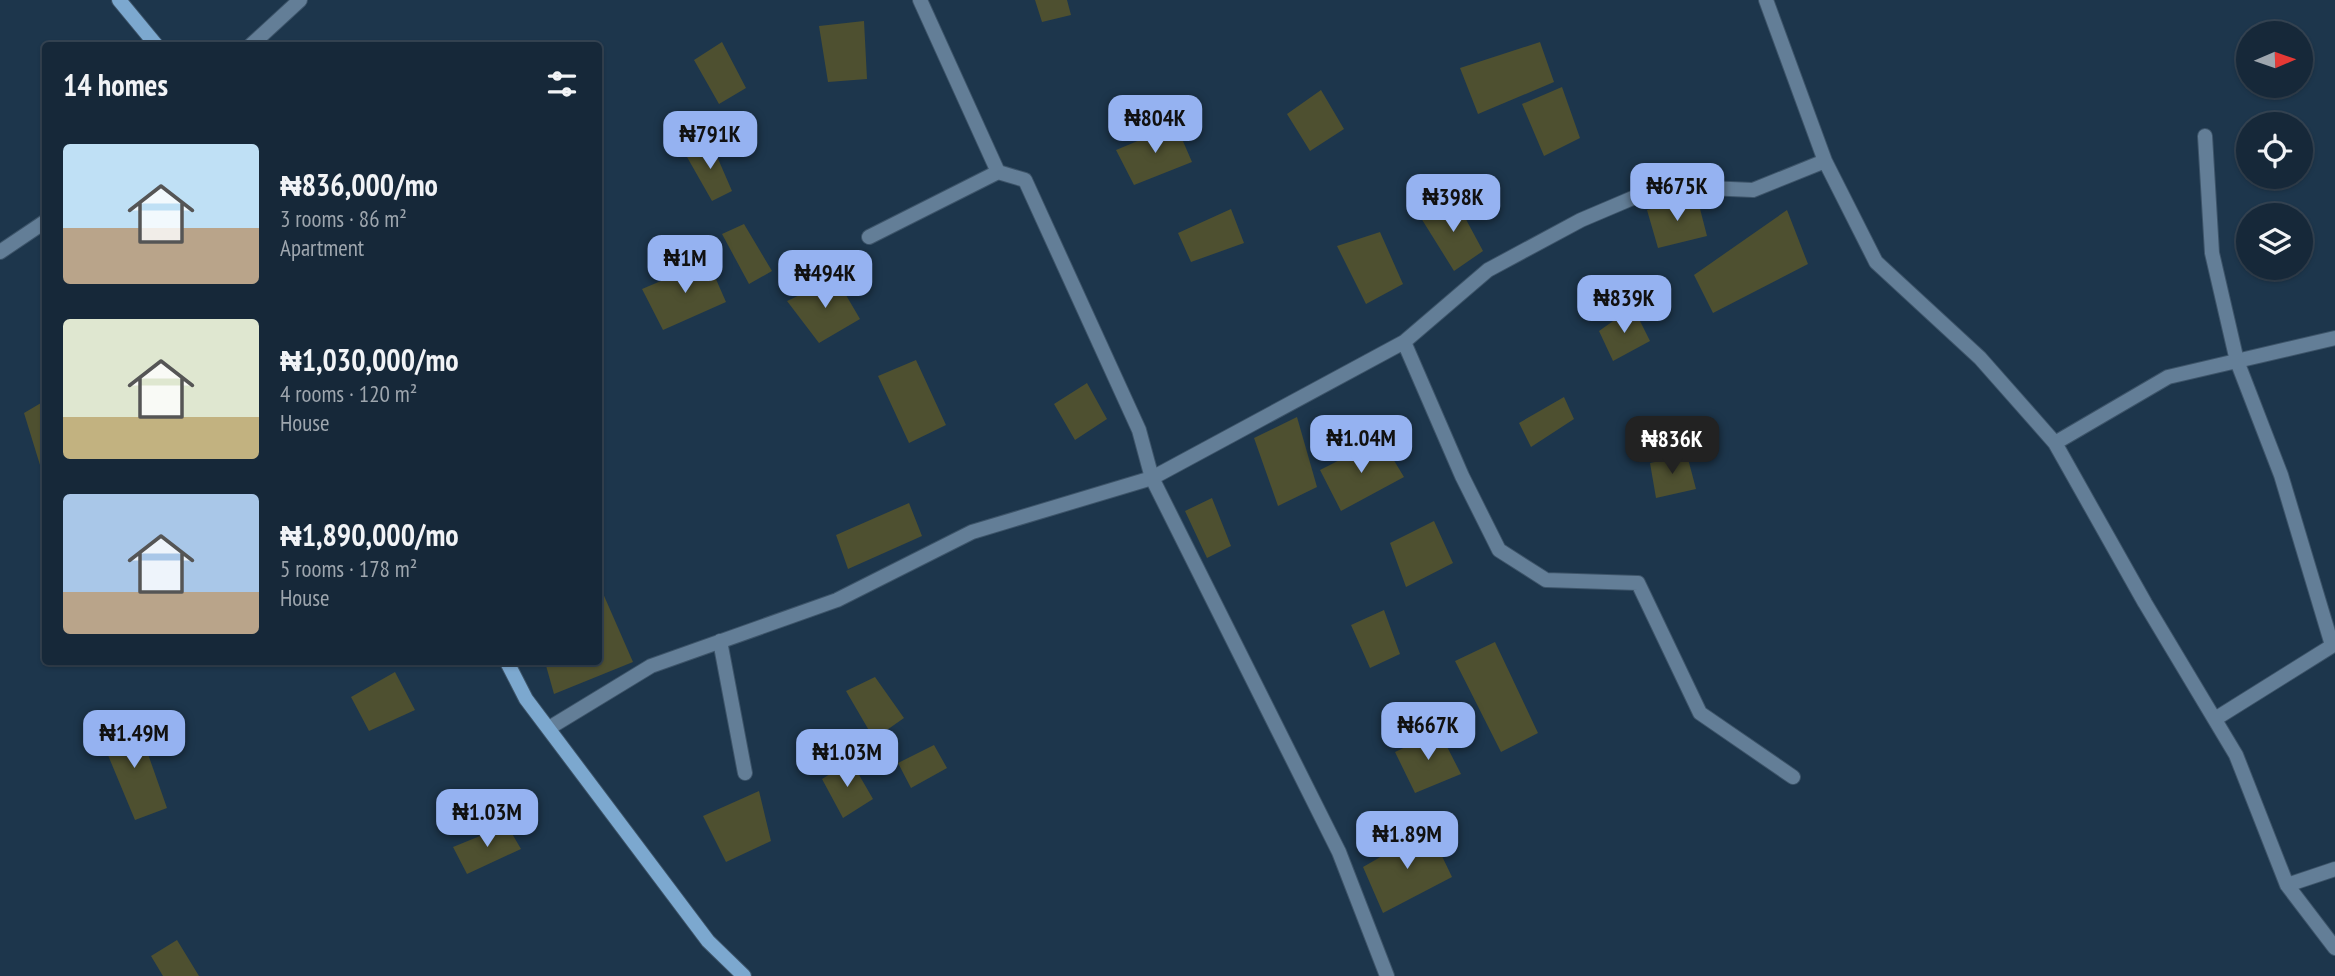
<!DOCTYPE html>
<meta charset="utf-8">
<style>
body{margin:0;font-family:"PT Sans Narrow",sans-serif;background:#1f3041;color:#f1f3f6;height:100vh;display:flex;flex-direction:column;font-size:26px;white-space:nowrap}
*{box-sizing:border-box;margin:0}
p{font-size:23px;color:#9ea6ae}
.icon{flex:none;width:38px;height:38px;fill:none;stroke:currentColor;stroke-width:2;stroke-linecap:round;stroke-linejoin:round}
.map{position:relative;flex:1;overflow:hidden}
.side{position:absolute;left:42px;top:42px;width:560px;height:623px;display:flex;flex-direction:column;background:#162839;border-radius:7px;box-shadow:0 2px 5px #0004,0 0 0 2px #354453}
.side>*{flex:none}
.needle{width:46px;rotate:88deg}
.tools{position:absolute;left:2236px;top:21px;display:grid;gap:14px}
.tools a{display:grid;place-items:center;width:77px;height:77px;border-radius:50%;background:#162839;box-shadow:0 2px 5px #0004,0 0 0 2px #354453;font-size:35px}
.price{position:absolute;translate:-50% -60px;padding:0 16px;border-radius:14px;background:#95b2f1;color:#111;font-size:23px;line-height:46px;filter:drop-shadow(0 2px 4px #0008)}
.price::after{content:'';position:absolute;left:50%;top:42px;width:21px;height:16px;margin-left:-10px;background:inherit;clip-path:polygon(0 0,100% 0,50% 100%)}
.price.on{background:#222;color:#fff}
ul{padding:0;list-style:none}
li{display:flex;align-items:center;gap:21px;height:175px;padding:0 21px}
li span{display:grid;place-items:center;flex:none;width:196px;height:140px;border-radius:7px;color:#555}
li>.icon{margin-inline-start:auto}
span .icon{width:84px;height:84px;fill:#fffc;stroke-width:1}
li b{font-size:30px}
h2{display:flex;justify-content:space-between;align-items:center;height:84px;padding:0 21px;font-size:30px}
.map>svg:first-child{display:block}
.building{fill:#4e5030}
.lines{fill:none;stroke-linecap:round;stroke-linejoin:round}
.street-casing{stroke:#3d5469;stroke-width:16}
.secondary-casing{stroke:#3d5469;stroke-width:16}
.street{stroke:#637e97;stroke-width:14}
.secondary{stroke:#7ca8cf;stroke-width:14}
</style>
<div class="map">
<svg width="2335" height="976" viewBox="0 0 2335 976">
<rect width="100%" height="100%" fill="#1d364c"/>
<!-- building -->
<path class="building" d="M 1035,0 L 1067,0 L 1071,15 L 1042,22 Z
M 864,21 L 867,79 L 828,82 L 819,26 Z
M 722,42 L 746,88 L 719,104 L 694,60 Z
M 1540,42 L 1554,82 L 1478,114 L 1460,68 Z
M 1562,87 L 1580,138 L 1544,156 L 1522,104 Z
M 1321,90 L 1344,129 L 1310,151 L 1287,114 Z
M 1176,125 L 1192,162 L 1134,185 L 1116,150 Z
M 709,138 L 732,191 L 712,201 L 687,157 Z
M 1697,197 L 1707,236 L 1658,248 L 1647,210 Z
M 1455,199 L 1483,251 L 1454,271 L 1421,218 Z
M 1231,209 L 1244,243 L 1191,262 L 1178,233 Z
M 1787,210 L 1808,264 L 1713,313 L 1694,275 Z
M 744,224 L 772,271 L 749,284 L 722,234 Z
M 1380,232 L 1403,284 L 1366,304 L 1337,246 Z
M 708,261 L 726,302 L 663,330 L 642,289 Z
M 836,278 L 860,319 L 819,343 L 787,301 Z
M 1633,307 L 1650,341 L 1613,361 L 1599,331 Z
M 916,360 L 946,425 L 909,443 L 878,376 Z
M 1087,383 L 1107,419 L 1075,440 L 1054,404 Z
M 1564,397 L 1574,419 L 1531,447 L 1519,423 Z
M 46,400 L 46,463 L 40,465 L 24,413 Z
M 1297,417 L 1317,487 L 1278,506 L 1254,438 Z
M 1381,439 L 1404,477 L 1341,511 L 1320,470 Z
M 1687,455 L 1696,489 L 1656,498 L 1650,463 Z
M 1212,498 L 1231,546 L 1207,558 L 1185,511 Z
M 909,503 L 922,536 L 848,569 L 836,535 Z
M 1434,521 L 1453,563 L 1406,587 L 1390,543 Z
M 598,582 L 633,662 L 554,694 L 545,662 L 598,662 Z
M 1384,610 L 1400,654 L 1370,668 L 1351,625 Z
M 1495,642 L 1538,733 L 1501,752 L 1455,661 Z
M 395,672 L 415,710 L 369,731 L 351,697 Z
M 875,677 L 904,718 L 874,739 L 846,691 Z
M 136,720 L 167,808 L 135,820 L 100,736 Z
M 1439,731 L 1461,774 L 1415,793 L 1395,752 Z
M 934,745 L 947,768 L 911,788 L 898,763 Z
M 851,761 L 873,799 L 843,818 L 822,779 Z
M 759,791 L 771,841 L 726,862 L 703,816 Z
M 507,825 L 521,849 L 467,874 L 453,847 Z
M 1429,829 L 1452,877 L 1383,913 L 1363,867 Z
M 177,940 L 199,976 L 163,976 L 151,956 Z"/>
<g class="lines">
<defs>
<path id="street" d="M 920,0 L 998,172
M 250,46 L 300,0
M 2205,136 L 2212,253 L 2237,361 L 2281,475 L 2332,645
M 1825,161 L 1876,262 L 1980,358 L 2055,443 L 2145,603 L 2236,755 L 2287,885 L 2335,948
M 0,252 L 46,221
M 1404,342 L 1488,270 L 1581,220 L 1661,186 L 1753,190 L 1825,161 L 1766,0
M 2055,443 L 2168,377 L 2335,338
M 720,641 L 745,773
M 2215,719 L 2335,644
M 549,728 L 651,666 L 837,600 L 972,532 L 1152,478 L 1139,430 L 1025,180 L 998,172 L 869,237
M 2287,885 L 2335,869
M 1387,976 L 1339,852 L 1152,478 L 1404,342 L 1462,476 L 1499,550 L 1546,580 L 1638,583 L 1700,713 L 1793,777"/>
<path id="secondary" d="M 119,0 L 157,46
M 507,662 L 526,699 L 708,941 L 744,976"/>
</defs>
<!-- street casing -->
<use href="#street" class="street-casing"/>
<!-- secondary casing -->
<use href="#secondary" class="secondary-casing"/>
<!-- street -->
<use href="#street" class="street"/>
<!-- secondary -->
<use href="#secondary" class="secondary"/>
</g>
</svg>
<div class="tools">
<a><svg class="needle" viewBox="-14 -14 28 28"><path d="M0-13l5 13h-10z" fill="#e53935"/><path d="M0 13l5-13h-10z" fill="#9ea6ae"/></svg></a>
<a><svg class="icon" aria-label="locate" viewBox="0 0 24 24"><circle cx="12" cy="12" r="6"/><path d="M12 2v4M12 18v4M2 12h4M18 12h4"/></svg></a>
<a><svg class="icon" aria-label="layers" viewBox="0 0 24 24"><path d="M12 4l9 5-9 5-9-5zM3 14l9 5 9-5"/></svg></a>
</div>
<b class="price" style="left:1155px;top:155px">₦804K</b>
<b class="price" style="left:710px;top:171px">₦791K</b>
<b class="price" style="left:1677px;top:223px">₦675K</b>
<b class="price" style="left:1453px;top:234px">₦398K</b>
<b class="price" style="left:685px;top:295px">₦1M</b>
<b class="price" style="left:825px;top:310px">₦494K</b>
<b class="price" style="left:1624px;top:335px">₦839K</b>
<b class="price" style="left:1361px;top:475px">₦1.04M</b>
<b class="price on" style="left:1672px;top:476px">₦836K</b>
<b class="price" style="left:1428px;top:762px">₦667K</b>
<b class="price" style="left:134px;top:770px">₦1.49M</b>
<b class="price" style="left:847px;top:789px">₦1.03M</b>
<b class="price" style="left:487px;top:849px">₦1.03M</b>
<b class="price" style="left:1407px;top:871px">₦1.89M</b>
<section class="side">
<h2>14 homes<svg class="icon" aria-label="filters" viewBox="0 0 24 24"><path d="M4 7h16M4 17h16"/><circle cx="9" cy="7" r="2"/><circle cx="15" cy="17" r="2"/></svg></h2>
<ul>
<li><span style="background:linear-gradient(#bfe0f5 60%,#b9a48a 0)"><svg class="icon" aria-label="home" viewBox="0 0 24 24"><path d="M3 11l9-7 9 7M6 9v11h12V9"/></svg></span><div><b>₦836,000/mo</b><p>3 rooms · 86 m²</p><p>Apartment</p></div></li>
<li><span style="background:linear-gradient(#dfe7d0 70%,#c2b280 0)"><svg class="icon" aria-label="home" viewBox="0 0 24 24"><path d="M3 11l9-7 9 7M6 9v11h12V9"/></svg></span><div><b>₦1,030,000/mo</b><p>4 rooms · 120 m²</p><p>House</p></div></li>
<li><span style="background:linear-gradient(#a9c7e8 70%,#b9a48a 0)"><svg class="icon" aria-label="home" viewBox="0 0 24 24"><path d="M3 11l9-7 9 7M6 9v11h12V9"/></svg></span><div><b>₦1,890,000/mo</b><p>5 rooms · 178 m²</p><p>House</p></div></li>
</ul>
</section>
</div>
